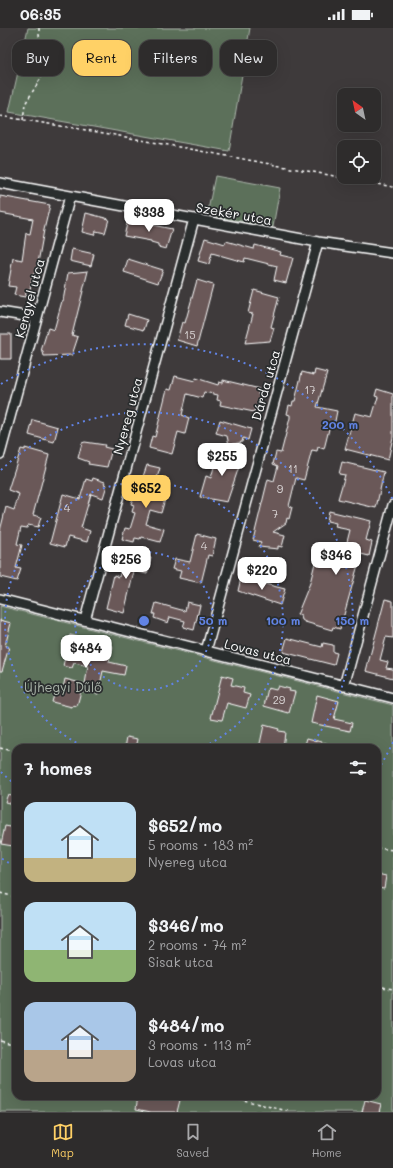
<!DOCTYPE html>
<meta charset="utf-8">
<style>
body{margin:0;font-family:Mali,sans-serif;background:#3a3838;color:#f1f3f6;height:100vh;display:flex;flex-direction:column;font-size:15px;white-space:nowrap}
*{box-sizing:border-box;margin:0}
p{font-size:13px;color:#a7a7a9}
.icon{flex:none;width:22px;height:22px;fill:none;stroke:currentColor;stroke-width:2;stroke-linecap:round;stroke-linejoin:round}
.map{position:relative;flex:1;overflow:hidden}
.side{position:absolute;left:12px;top:716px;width:369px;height:356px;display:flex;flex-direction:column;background:#2e2c2c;border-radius:12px;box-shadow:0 4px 16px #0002,0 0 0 1px #494848}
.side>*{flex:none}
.top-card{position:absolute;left:12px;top:12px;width:369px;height:36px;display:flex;gap:8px}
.needle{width:26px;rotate:327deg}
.controls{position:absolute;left:337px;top:60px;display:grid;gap:8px}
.controls a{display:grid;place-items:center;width:44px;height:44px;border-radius:8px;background:#2e2c2c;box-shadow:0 4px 16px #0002,0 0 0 1px #494848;font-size:20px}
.price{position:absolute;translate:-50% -34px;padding:0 9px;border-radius:8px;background:#fff;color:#222;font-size:13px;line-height:26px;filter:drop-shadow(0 1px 2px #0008)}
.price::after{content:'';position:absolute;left:50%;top:24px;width:12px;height:9px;margin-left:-6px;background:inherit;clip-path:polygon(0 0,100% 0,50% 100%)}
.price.on{background:#ffd166;color:#111}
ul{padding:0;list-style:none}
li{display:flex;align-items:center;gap:12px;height:100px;padding:0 12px}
li span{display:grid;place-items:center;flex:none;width:112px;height:80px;border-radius:12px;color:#555}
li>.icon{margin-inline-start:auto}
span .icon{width:48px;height:48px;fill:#fffc;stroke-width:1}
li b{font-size:17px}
h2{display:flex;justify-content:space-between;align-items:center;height:48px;padding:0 12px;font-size:17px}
.chip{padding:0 14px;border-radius:12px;background:#2e2c2c;box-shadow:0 4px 16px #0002,0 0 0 1px #494848;font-size:14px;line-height:36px}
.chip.on{background:#ffd166;color:#111}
.status{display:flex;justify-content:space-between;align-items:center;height:28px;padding:0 20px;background:#2e2c2c;direction:ltr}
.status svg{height:11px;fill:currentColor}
.dock{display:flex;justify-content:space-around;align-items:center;height:56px;border-top:1px solid #494848;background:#2e2c2c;font-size:11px;color:#a7a7a9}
.dock a{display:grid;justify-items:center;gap:2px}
.dock .on{color:#ffd166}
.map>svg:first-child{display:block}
.green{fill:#5b6f5a;stroke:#adb7ac;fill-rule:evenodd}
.building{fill:#6b5858;stroke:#fff}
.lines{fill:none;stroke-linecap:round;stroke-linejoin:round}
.minor-casing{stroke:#fff;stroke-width:12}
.path{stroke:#fff;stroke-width:1.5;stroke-dasharray:3 3;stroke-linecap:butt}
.minor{stroke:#2a2d2e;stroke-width:9}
.ring{fill:none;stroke:#6183e4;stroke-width:2;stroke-dasharray:2 4}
.labels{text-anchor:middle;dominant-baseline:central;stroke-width:3.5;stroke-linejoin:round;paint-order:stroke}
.number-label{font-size:11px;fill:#dad5d5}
.street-label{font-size:13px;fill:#fff;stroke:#2a2d2e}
.park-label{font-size:13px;fill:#adb7ac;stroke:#2a2d2e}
.centre{fill:#6183e4;stroke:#2a2d2e;stroke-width:2}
.ring-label{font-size:12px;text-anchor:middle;font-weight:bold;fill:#6183e4;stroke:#2a2d2e;stroke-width:3.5;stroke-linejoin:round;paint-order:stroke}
</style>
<div class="status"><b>06:35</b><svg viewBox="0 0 49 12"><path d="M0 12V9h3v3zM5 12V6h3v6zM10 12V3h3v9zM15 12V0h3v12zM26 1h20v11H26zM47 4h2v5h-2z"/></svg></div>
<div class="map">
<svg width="393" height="1084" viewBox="0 0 393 1084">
<rect width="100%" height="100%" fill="#3e3a3b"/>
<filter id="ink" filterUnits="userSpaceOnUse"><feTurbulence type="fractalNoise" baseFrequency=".025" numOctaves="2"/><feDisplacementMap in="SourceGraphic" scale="8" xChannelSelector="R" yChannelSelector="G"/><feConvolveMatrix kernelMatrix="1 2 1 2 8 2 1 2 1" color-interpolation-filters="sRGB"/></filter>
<g filter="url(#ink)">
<!-- green -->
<path class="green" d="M 28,0 L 250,0 L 229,123 L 9,84 Z
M 215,148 L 280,160 L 273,199 L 207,187 Z
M 0,578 L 393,677 L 393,1084 L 0,1084 ZM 16,720 L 377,720 L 377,1068 L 16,1068 Z"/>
<!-- building -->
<path class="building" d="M 28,23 L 40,25 L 38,35 L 26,33 Z
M 0,168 L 50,177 L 44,202 L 36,246 L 33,246 L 30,262 L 27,261 L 25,269 L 14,267 L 16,259 L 8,258 L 13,230 L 22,232 L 26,205 L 30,206 L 33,191 L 0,185 Z
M 86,185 L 109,191 L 105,205 L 96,203 L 94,207 L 82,204 Z
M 128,192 L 172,201 L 166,221 L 158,219 L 158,216 L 151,214 L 151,213 L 124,208 Z
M 205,210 L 225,216 L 226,213 L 254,221 L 255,217 L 281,224 L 280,227 L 293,230 L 286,255 L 274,252 L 277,238 L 245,230 L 244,234 L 212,225 L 209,236 L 198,233 Z
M 72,221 L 94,226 L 91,238 L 70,233 Z
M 128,231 L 163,242 L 158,255 L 124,244 Z
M 88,243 L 72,307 L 78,309 L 72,327 L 44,328 L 43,324 L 41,323 L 48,300 L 54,302 L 62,273 L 63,273 L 68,245 Z
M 197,252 L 213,257 L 197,318 L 177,312 L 182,294 L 185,295 Z
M 254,262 L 279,269 L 271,299 L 274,300 L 270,313 L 245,315 L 253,286 L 248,285 Z
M 128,286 L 147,292 L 144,302 L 125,297 Z
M 0,306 L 11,306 L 11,331 L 0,331 Z
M 315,342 L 327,345 L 317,379 L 337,383 L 334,398 L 330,397 L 324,421 L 318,419 L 317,423 L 312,422 L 304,452 L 296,450 L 289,478 L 292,479 L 289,491 L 287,490 L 286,495 L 273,504 L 285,507 L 282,519 L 278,518 L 278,521 L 259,519 L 261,514 L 253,512 L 268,451 L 274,453 L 278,438 L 273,436 L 276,424 L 281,425 L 290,390 L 290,387 L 287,386 L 289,377 L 292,378 L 293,373 L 295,373 L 302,344 L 314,347 Z
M 175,348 L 195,353 L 196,350 L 218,357 L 219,354 L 223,355 L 223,352 L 256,360 L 259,361 L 258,367 L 260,367 L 257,380 L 255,379 L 254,384 L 220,377 L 221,373 L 217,372 L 218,367 L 204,364 L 202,370 L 187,366 L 182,387 L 189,390 L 185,406 L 178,404 L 172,426 L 149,420 L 152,408 L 155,409 L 167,361 L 171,362 Z
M 377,361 L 393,366 L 393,409 L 388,432 L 345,421 L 355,385 L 372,389 L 378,369 L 375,368 Z
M 33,392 L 58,399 L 54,414 L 29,407 Z
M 220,392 L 251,401 L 248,412 L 243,410 L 242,414 L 229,417 L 227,408 L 216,405 Z
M 85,414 L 105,417 L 104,419 L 112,421 L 107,439 L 88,436 L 89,434 L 78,430 L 82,415 Z
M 25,420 L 49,427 L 33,487 L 41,489 L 38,499 L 28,497 L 27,500 L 21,499 L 17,516 L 22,517 L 16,540 L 21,541 L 17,553 L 0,549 L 0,503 L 6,479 L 14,482 L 19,466 L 8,462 L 21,421 L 25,422 Z
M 219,421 L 243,427 L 227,474 L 200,469 L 206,448 L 211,450 Z
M 342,434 L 384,444 L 376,480 L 338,471 L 345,447 L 339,446 Z
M 147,437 L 160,440 L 152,467 L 165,471 L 161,485 L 150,482 L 146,496 L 164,501 L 160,514 L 141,509 L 140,511 L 135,510 L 134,514 L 122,511 L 125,500 L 130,501 L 135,485 L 132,484 L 134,477 L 131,476 L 136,462 L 138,463 Z
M 93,450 L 105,454 L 104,456 L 107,457 L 103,470 L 91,466 L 81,500 L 90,503 L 87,514 L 68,509 L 65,519 L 50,515 L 63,466 L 80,471 L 86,451 L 92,453 Z
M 329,483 L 371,493 L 366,512 L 372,514 L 369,528 L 361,526 L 340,601 L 333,599 L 332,602 L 305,594 L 302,592 L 301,588 L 297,587 L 310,555 L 316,531 L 339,537 L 344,518 L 346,518 L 350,502 L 335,499 L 336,495 L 327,493 Z
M 197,506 L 216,511 L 212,528 L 208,527 L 201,555 L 179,550 L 181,543 L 172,541 L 175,531 L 190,534 Z
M 126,523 L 151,530 L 147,546 L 134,543 L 124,585 L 106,580 L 114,547 L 119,549 Z
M 241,550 L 285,561 L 280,577 L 238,563 Z
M 385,571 L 393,573 L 393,610 L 386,609 L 380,632 L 388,634 L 386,640 L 393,641 L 393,650 L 366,643 Z
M 187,574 L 200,577 L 194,602 L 183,599 L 185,593 L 170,589 L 168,595 L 154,590 L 155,586 L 153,586 L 156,575 L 185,583 Z
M 0,592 L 11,595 L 5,618 L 9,619 L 2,643 L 0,643 Z
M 70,607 L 113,618 L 109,634 L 126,638 L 124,647 L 103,643 L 98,666 L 81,663 L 77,678 L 73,677 L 72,679 L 52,674 L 55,664 L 62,665 L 65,651 L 85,656 L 88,638 L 74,635 L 72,640 L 63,638 Z
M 287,610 L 322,619 L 323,615 L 333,617 L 333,624 L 337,625 L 334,637 L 283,624 Z
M 222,647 L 233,650 L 231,657 L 244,660 L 243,665 L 250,667 L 246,680 L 227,675 L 222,692 L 211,690 Z
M 278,658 L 290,661 L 289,663 L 295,664 L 289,685 L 264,678 L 268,660 L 276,662 Z
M 317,667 L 339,673 L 334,691 L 352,695 L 350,703 L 311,695 Z
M 264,697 L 279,701 L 278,703 L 285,704 L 283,720 L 259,720 Z
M 127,709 L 138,711 L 136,720 L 125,720 Z
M 307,710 L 337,718 L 337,720 L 304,720 Z
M 8,766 L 15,769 L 13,776 L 5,774 Z
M 5,798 L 16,800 L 13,818 L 1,816 Z
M 377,846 L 386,848 L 384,860 L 377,859 Z
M 138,1068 L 154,1068 L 171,1071 L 171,1068 L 181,1068 L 177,1084 L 151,1084 L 136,1081 Z
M 365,1072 L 381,1076 L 379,1084 L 362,1084 Z"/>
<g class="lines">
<defs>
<path id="minor" d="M 0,155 L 318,214 L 393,225
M 0,284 L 37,290
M 0,426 L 70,168
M 0,571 L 393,670
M 85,592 L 194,191
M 206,623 L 318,214
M 344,658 L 393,477"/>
</defs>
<!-- minor casing -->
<use href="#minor" class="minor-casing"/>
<!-- path -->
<path class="path" d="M 0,88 L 104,105 L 393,159
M 23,92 L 25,76 L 41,50 L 47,33 L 39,7 L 39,0
M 0,720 L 16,724
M 377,820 L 393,822
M 0,865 L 16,869
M 377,958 L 393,961
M 0,1012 L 16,1016
M 227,1068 L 291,1084"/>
<!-- minor -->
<use href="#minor" class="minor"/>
</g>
</g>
<!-- distance rings -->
<g class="ring">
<circle cx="144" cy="593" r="69"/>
<path d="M87 720A139 139 0 1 1 201 720"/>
<path d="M16 757A208 208 0 0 1 1 744M1 442A208 208 0 0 1 309 720"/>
<path d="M393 714A277 277 0 0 1 378 742M14 838A277 277 0 0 1 1 830M1 356A277 277 0 0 1 393 472"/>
</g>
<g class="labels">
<!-- number labels -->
<g class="number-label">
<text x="190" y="306">15</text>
<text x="310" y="361">17</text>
<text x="293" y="440">11</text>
<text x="280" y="460">9</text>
<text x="67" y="479">4</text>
<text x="275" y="485">7</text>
<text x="204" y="517">4</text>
<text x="279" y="671">29</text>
</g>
<!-- street labels -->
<g class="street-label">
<text transform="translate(234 185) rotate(10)">Szekér utca</text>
<text transform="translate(29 270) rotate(-75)">Kengyel utca</text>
<text transform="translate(265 357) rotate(-74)">Dárda utca</text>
<text transform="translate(127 388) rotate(-75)">Nyereg utca</text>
<text transform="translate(258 623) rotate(14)">Lovas utca</text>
</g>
<!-- park labels -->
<g class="park-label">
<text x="63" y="658">Újhegyi Dűlő</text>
</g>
</g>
<circle cx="144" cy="593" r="6" class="centre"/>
<g class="ring-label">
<text x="340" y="401">200 m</text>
<text x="213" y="597">50 m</text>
<text x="283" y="597">100 m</text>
<text x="352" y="597">150 m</text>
</g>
</svg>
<div class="controls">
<a><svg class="needle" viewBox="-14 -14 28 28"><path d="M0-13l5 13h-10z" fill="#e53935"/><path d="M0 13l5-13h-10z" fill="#a7a7a9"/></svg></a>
<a><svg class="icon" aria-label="locate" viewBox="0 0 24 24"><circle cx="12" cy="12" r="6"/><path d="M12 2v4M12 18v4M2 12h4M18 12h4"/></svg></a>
</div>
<b class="price" style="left:149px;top:205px">$338</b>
<b class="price" style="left:222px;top:449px">$255</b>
<b class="price on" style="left:146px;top:481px">$652</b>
<b class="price" style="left:336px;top:548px">$346</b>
<b class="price" style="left:126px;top:552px">$256</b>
<b class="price" style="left:262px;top:563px">$220</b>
<b class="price" style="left:86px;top:641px">$484</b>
<div class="top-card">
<a class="chip">Buy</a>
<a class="chip on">Rent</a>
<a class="chip">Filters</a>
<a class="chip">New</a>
</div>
<section class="side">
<h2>7 homes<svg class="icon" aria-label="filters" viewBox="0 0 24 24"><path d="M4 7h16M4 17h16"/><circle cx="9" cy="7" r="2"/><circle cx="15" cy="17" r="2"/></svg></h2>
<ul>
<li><span style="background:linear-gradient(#bfe0f5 70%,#c2b280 0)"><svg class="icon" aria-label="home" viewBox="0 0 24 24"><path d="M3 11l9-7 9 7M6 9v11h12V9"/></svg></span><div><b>$652/mo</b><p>5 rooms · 183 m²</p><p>Nyereg utca</p></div></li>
<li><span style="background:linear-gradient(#bfe0f5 60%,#8fb573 0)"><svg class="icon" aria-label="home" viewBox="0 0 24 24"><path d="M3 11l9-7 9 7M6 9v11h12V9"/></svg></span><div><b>$346/mo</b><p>2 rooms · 74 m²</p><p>Sisak utca</p></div></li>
<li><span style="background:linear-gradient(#a9c7e8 60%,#b9a48a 0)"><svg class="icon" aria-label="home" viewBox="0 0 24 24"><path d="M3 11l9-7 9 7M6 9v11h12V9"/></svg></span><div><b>$484/mo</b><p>3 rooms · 113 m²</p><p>Lovas utca</p></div></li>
</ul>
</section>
</div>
<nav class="dock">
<a class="on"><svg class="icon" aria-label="map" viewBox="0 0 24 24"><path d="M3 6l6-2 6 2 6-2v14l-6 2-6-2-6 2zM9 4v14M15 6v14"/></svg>Map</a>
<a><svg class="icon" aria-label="saved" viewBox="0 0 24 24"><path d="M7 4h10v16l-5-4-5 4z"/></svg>Saved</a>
<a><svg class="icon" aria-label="home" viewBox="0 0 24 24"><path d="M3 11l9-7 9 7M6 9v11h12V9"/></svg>Home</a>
</nav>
